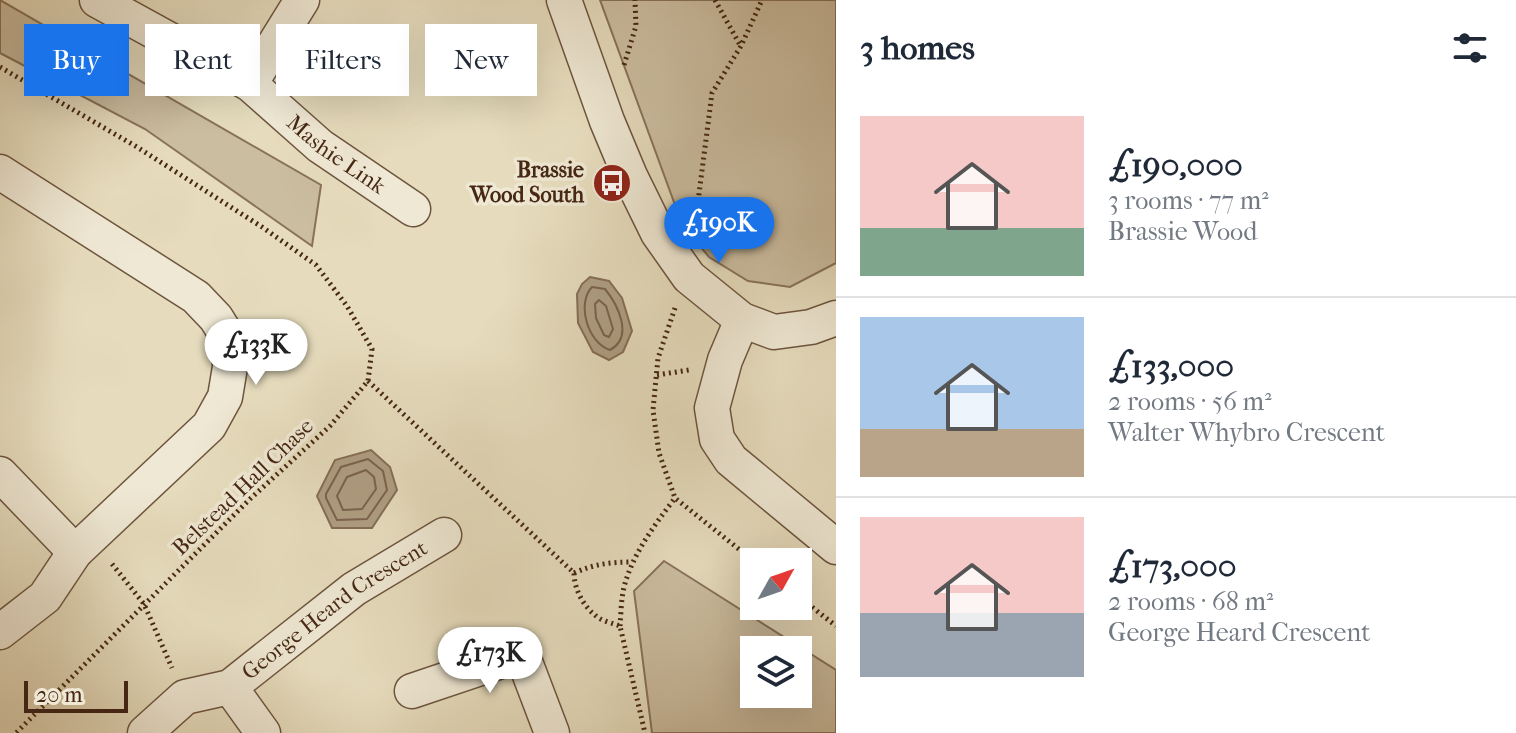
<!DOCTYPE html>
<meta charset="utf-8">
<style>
body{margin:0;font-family:"IM FELL French Canon",serif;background:#f6f6f7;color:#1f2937;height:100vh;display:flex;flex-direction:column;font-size:30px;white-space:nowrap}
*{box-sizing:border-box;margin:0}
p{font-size:26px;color:#747a83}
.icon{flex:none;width:44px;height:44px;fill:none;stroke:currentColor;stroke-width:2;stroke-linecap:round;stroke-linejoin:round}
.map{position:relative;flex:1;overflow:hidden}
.details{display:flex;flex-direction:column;background:#fff;width:680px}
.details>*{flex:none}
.banner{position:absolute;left:24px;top:24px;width:692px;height:72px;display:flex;gap:16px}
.needle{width:52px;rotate:50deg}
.tools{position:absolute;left:740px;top:548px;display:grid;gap:16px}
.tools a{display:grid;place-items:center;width:72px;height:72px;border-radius:0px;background:#fff;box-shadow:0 8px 32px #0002;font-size:40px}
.scale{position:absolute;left:24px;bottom:20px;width:104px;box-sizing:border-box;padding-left:8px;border:4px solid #452713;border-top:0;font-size:22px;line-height:28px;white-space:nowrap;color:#452713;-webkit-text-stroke:6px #efe8d4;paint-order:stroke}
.price{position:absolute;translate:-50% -68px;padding:0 18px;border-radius:28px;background:#fff;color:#222;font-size:26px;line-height:52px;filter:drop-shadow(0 2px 4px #0008)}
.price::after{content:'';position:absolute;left:50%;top:48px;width:24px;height:18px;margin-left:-12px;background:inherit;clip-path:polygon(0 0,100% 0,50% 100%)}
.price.on{background:#1a73e8;color:#fff}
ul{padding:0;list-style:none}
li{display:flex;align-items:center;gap:24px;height:200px;padding:0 24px}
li+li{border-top:2px solid #e0e1e3}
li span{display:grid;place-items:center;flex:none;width:224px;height:160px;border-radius:0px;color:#555}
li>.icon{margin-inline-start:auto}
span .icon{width:96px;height:96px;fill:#fffc;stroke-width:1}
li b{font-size:34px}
h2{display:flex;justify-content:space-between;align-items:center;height:96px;padding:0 24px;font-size:34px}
.pill{padding:0 28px;border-radius:0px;background:#fff;box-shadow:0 8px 32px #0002;font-size:28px;line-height:72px}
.pill.on{background:#1a73e8;color:#fff}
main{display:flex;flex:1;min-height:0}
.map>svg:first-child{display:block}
.green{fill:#cbbda0;stroke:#88725a;stroke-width:2;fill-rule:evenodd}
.water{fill:#af9e83;stroke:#856e56;stroke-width:2}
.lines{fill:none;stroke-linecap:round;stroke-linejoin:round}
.shore{stroke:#7a624b;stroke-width:2}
.minor-casing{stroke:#6d543e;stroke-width:37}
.path{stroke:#452713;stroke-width:5;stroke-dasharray:2 4;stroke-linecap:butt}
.minor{stroke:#efe8d4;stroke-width:34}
.labels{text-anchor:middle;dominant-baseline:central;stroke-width:7;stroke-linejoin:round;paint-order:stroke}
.street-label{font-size:22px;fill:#452713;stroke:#efe8d4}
.poi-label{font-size:22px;font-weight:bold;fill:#452713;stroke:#efe8d4;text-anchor:end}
</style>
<main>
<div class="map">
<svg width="836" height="733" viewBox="0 0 836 733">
<rect width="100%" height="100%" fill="#e6dcbd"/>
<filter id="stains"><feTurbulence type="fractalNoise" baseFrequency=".0025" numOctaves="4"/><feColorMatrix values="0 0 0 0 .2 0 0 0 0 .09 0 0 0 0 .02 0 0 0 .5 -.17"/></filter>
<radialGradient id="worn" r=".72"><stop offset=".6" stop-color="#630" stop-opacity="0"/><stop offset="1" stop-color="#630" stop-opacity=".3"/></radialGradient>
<!-- green -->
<path class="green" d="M 0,0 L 321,185 L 312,246 L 145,129 L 0,53 Z
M 600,0 L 836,0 L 836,263 L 790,287 L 748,281 L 709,257 L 682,224 Z
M 664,561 L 836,670 L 836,733 L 652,733 L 634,591 ZM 798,650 L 798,694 L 754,694 L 754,650 Z"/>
<!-- water -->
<path class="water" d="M 590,277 L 609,281 L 622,298 L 632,331 L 623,352 L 609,360 L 593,352 L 578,323 L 577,294 L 582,284 Z
M 371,450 L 390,467 L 397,490 L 372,528 L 332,528 L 317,496 L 335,460 Z"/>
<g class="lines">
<!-- shore -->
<path class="shore" d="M 592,287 L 605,289 C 618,305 634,337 610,350 C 588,343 576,304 592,287 Z
M 599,300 L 606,306 L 613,329 L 609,337 L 604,335 L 596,318 L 595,304 Z
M 368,459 L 383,471 L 387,490 L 367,519 L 337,520 L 326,498 L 326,494 L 341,467 Z
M 366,470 L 374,477 L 376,489 L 362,509 L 343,510 L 337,496 L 347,477 Z"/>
<defs>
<g id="minor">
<path id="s1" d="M 97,0 L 250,84 L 320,146 L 413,209"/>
<path d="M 564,0 L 607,121 L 630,176 L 658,233 L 689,277 L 742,320 L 774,332 L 811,327 L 836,318"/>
<path d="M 250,84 L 302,0"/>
<path d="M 0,172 L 196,297 L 216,318 L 229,339 L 230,367 L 225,397 L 209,426 L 75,552 L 45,597 L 0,632"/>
<path d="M 742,320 L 725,360 L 712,408 L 717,439 L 731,460 L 836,547"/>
<path d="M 0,474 L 75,552"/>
<path d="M 230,687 L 263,733"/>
<path d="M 412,691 L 522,654 L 552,733"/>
<path id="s2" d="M 145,733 L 185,697 L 230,687 L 354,589 L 444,535"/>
</g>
</defs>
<!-- minor casing -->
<use href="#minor" class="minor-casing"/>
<!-- path -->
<path class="path" d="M 715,0 L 740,45
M 624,65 L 636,26 L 635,0
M 0,67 L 137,147 L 262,227 L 316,265 L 347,306 L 372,349 L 368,381 L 330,426 L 250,499 L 16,733
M 695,225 L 712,93 L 741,46 L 762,0
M 675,308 L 658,358 L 653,410 L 659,453 L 675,498 L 755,562
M 657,375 L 689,370
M 368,381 L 574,573 C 574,588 583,606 595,615 C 601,621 612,623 620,626 L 645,733
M 112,564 L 144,604 L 172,668
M 574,573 C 594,564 611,562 632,562
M 798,596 L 836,626
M 620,626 C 621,614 621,600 624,587 C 633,553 654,526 675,498"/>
<!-- minor -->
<use href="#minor" class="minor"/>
</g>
<!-- icons -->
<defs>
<symbol id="bus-disc" viewBox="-11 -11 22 22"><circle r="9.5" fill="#8f2418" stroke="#efe8d4"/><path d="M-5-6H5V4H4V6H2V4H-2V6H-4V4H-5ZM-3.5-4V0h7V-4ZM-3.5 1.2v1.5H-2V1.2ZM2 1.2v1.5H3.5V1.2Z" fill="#fff"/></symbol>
</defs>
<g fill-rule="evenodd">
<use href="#bus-disc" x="590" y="161" width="44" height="44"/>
</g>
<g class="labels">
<!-- street labels -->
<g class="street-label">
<text stroke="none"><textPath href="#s1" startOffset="286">Mashie Link</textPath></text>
<text transform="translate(243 487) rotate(-44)">Belstead Hall Chase</text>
<text stroke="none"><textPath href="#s2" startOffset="230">George Heard Crescent</textPath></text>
</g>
<!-- poi labels -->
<g class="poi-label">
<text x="584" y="170">Brassie<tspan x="584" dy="25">Wood South</tspan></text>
</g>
</g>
<rect width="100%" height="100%" filter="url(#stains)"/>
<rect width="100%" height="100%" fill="url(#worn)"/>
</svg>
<div class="tools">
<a><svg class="needle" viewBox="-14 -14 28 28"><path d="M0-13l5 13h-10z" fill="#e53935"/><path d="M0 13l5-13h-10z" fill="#747a83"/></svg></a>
<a><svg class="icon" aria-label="layers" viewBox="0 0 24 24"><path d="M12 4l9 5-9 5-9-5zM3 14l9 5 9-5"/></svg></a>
</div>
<div class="scale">20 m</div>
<b class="price on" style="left:719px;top:265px">£190K</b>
<b class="price" style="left:256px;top:387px">£133K</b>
<b class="price" style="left:490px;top:695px">£173K</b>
<div class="banner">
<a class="pill on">Buy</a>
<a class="pill">Rent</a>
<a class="pill">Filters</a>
<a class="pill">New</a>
</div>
</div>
<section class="details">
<h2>3 homes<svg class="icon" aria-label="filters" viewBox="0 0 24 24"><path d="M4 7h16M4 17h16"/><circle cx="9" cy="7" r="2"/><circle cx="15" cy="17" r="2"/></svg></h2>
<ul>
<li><span style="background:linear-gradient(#f6c9c9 70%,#7fa58c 0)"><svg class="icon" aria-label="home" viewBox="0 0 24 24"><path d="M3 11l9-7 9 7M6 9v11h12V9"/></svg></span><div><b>£190,000</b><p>3 rooms · 77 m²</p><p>Brassie Wood</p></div></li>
<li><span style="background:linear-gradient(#a9c7e8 70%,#b9a48a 0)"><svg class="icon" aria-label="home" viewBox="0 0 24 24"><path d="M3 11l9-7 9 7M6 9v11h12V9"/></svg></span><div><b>£133,000</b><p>2 rooms · 56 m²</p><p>Walter Whybro Crescent</p></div></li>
<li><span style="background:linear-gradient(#f6c9c9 60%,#9aa5b1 0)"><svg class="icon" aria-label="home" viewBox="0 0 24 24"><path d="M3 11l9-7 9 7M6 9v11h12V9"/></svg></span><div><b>£173,000</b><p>2 rooms · 68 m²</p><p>George Heard Crescent</p></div></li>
</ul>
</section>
</main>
